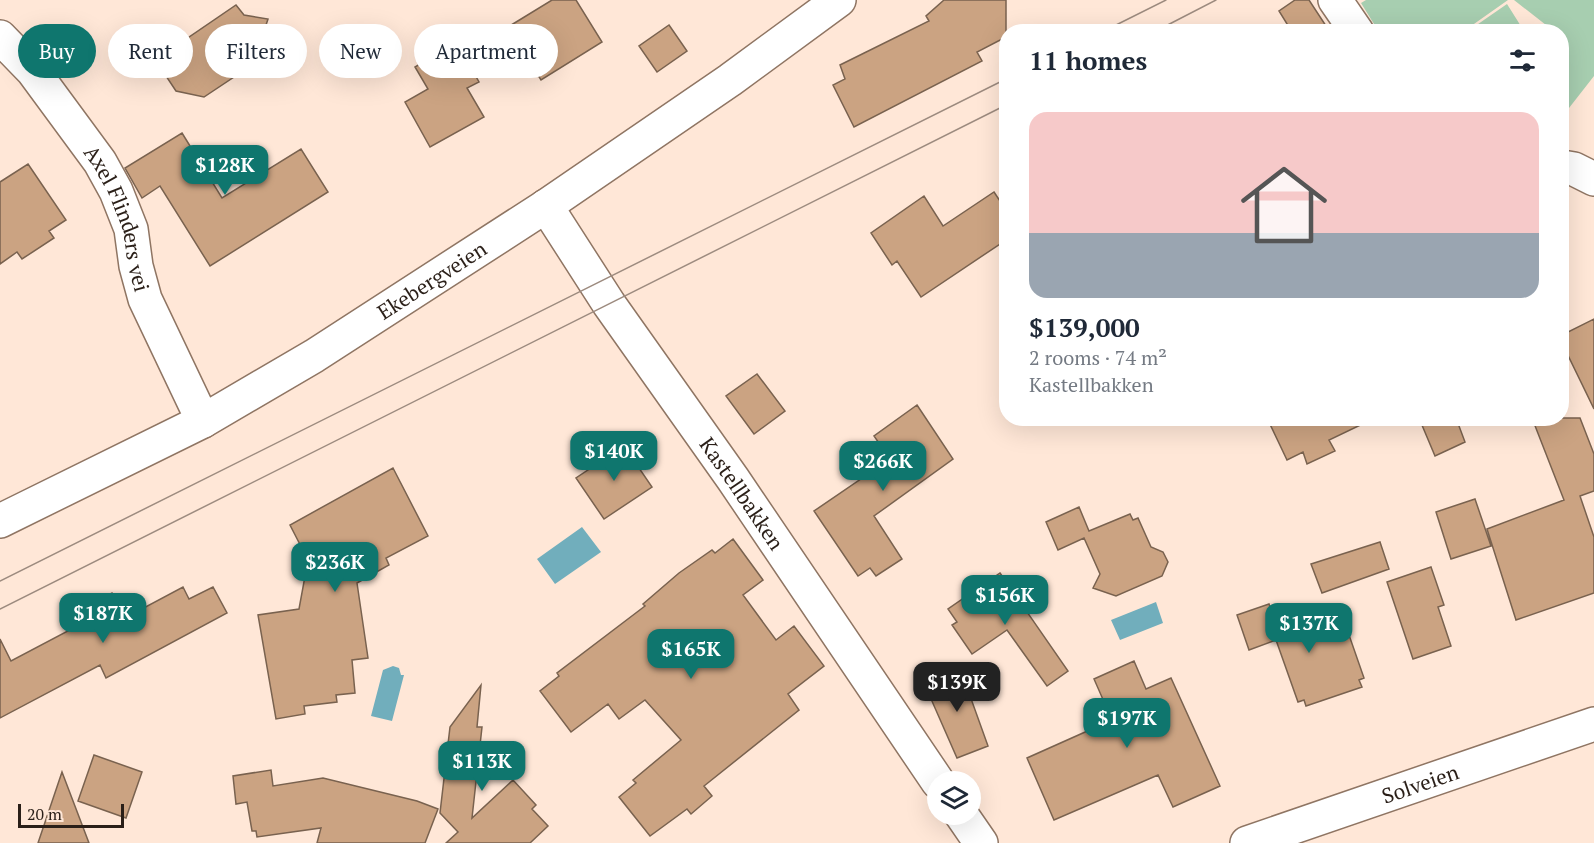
<!DOCTYPE html>
<meta charset="utf-8">
<style>
body{margin:0;font-family:"PT Serif",serif;background:#f6f6f7;color:#1f2937;height:100vh;display:flex;flex-direction:column;font-size:22px;white-space:nowrap}
*{box-sizing:border-box;margin:0}
p{font-size:20px;color:#747a83}
.icon{flex:none;width:33px;height:33px;fill:none;stroke:currentColor;stroke-width:2;stroke-linecap:round;stroke-linejoin:round}
.map{position:relative;flex:1;overflow:hidden}
.details{position:absolute;left:999px;top:24px;width:570px;height:402px;display:flex;flex-direction:column;background:#fff;border-radius:24px;box-shadow:0 6px 24px #0002}
.details>*{flex:none}
.hud{position:absolute;left:18px;top:24px;width:570px;height:54px;display:flex;gap:12px}
.tools{position:absolute;left:927px;top:771px;display:grid;gap:12px}
.tools a{display:grid;place-items:center;width:54px;height:54px;border-radius:50%;background:#fff;box-shadow:0 6px 24px #0002;font-size:30px}
.scale{position:absolute;left:18px;bottom:15px;width:106px;box-sizing:border-box;padding-left:6px;border:3px solid #2a1f18;border-top:0;font-size:16px;line-height:21px;white-space:nowrap;color:#2a1f18;-webkit-text-stroke:4px #ffe7d7;paint-order:stroke}
.price{position:absolute;translate:-50% -51px;padding:0 14px;border-radius:12px;background:#0f766e;color:#fff;font-size:20px;line-height:39px;filter:drop-shadow(0 2px 3px #0008)}
.price::after{content:'';position:absolute;left:50%;top:36px;width:18px;height:14px;margin-left:-9px;background:inherit;clip-path:polygon(0 0,100% 0,50% 100%)}
.price.selected{background:#222;color:#fff}
ul{padding:0;list-style:none}
li{display:grid;align-content:center;gap:12px;height:318px;padding:0 30px}
li span{display:grid;place-items:center;height:186px;border-radius:18px;color:#555}
li>.icon{margin-inline-start:auto}
span .icon{width:108px;height:108px;fill:#fffc;stroke-width:1}
li b{font-size:26px}
h2{display:flex;justify-content:space-between;align-items:center;height:72px;padding:0 30px;font-size:26px}
.pill{padding:0 21px;border-radius:27px;background:#fff;box-shadow:0 6px 24px #0002;font-size:21px;line-height:54px}
.pill.selected{background:#0f766e;color:#fff}
.map>svg:first-child{display:block}
.green{fill:#a7ceb0}
.water{fill:#71aebc}
.building{fill:#cba382;stroke:#79624f;stroke-width:1.5}
.lines{fill:none;stroke-linecap:round;stroke-linejoin:round}
.street-casing{stroke:#8f7563;stroke-width:36}
.secondary-casing{stroke:#8f7563;stroke-width:36}
.street{stroke:#fff;stroke-width:33}
.secondary{stroke:#fff;stroke-width:33}
.tram{stroke:#9d8b7f;stroke-width:1.5}
.labels{text-anchor:middle;dominant-baseline:central;stroke-width:4.5;stroke-linejoin:round;paint-order:stroke}
.street-label{font-size:21px;fill:#2a1f18;stroke:#ffe7d7}
</style>
<div class="map">
<svg width="1594" height="843" viewBox="0 0 1594 843">
<rect width="100%" height="100%" fill="#ffe7d7"/>
<!-- green -->
<path class="green" d="M 1366,0 L 1508,0 L 1464,31 L 1379,32 L 1361,3 Z
M 1514,0 L 1594,0 L 1594,76 L 1562,117 L 1562,32 L 1543,31 L 1546,25 Z
M 1507,4 L 1524,31 L 1468,31 Z"/>
<!-- water -->
<path class="water" d="M 582,527 L 601,552 L 555,584 L 537,559 Z
M 1156,602 L 1163,623 L 1120,640 L 1111,620 Z
M 393,666 L 399,668 L 401,675 L 404,675 L 392,721 L 371,716 L 383,670 Z"/>
<!-- building -->
<path class="building" d="M 552,0 L 576,0 L 602,42 L 541,80 L 508,27 Z
M 944,0 L 1006,0 L 1006,37 L 977,52 L 982,61 L 854,127 L 833,85 L 845,79 L 840,65 L 929,21 L 926,16 Z
M 1295,0 L 1309,0 L 1330,32 L 1292,32 L 1279,11 Z
M 236,5 L 244,15 L 268,19 L 261,40 L 270,53 L 204,97 L 176,91 L 164,73 L 188,56 L 179,44 Z
M 669,25 L 687,51 L 657,72 L 639,46 Z
M 449,29 L 479,82 L 467,88 L 484,117 L 430,147 L 405,102 L 428,89 L 415,67 L 425,61 L 417,47 Z
M 182,133 L 222,198 L 301,149 L 328,192 L 210,266 L 160,186 L 142,198 L 125,168 Z
M 28,164 L 66,220 L 49,231 L 54,238 L 22,259 L 17,252 L 0,264 L 0,182 Z
M 994,192 L 1006,210 L 1006,240 L 921,297 L 897,261 L 892,265 L 871,233 L 924,196 L 943,226 Z
M 1594,319 L 1594,409 L 1562,343 L 1562,335 Z
M 757,374 L 785,411 L 754,434 L 726,396 Z
M 917,405 L 953,459 L 874,516 L 902,559 L 876,576 L 870,568 L 858,576 L 814,511 L 890,459 L 874,436 Z
M 1267,418 L 1375,418 L 1329,440 L 1335,451 L 1307,464 L 1303,452 L 1287,460 Z
M 1419,418 L 1456,418 L 1465,442 L 1435,456 Z
M 1532,418 L 1580,418 L 1594,454 L 1594,491 L 1580,496 L 1594,537 L 1594,593 L 1516,620 L 1487,529 L 1564,500 Z
M 624,446 L 652,487 L 604,519 L 576,478 Z
M 393,468 L 428,536 L 386,558 L 389,565 L 357,583 L 368,658 L 352,660 L 355,693 L 336,695 L 337,702 L 304,706 L 305,714 L 276,719 L 258,615 L 299,609 L 308,560 L 290,525 Z
M 1475,499 L 1491,546 L 1451,559 L 1436,512 Z
M 1079,507 L 1089,531 L 1130,514 L 1133,520 L 1138,518 L 1151,547 L 1163,552 L 1168,562 L 1162,576 L 1116,596 L 1093,588 L 1100,574 L 1084,538 L 1058,550 L 1046,522 Z
M 733,539 L 763,580 L 743,595 L 776,640 L 794,626 L 824,666 L 788,694 L 799,710 L 704,786 L 712,796 L 691,814 L 687,809 L 650,836 L 619,797 L 636,783 L 633,780 L 681,740 L 645,700 L 619,719 L 608,704 L 571,732 L 540,691 L 559,676 L 557,673 L 645,606 L 643,604 L 679,573 L 712,550 L 715,553 Z
M 1380,542 L 1389,569 L 1322,593 L 1311,564 Z
M 1431,567 L 1444,605 L 1438,607 L 1451,646 L 1413,659 L 1387,582 Z
M 1000,573 L 1068,671 L 1047,686 L 1007,630 L 972,654 L 952,625 L 957,622 L 948,609 Z
M 183,587 L 189,599 L 213,587 L 227,613 L 106,678 L 100,665 L 0,718 L 0,639 L 11,661 L 85,622 L 78,611 L 112,593 L 125,618 Z
M 1269,604 L 1279,635 L 1341,612 L 1364,678 L 1359,680 L 1362,687 L 1306,706 L 1304,700 L 1298,702 L 1276,640 L 1249,650 L 1237,615 Z
M 1134,661 L 1146,689 L 1171,678 L 1220,786 L 1173,807 L 1158,775 L 1054,820 L 1027,758 L 1112,720 L 1094,679 Z
M 960,668 L 988,746 L 957,758 L 924,683 Z
M 481,685 L 477,727 L 482,727 L 472,818 L 513,780 L 536,805 L 532,809 L 548,826 L 530,843 L 446,843 L 458,832 L 440,813 L 450,727 Z
M 94,755 L 142,772 L 126,818 L 78,801 Z
M 271,770 L 273,786 L 323,778 L 417,801 L 438,809 L 425,843 L 317,843 L 321,828 L 257,837 L 256,831 L 252,831 L 247,802 L 236,804 L 233,776 Z
M 62,772 L 89,843 L 38,843 Z"/>
<g class="lines">
<defs>
<g id="street">
<path d="M 1335,0 L 1357,32"/>
<path id="s1" d="M 0,37 L 33,71 L 100,162 L 116,191 L 131,229 L 136,266 L 145,299 L 203,421"/>
<path d="M 1562,167 L 1574,169 L 1594,179"/>
<path id="s2" d="M 546,206 L 609,304 L 733,479 L 938,782"/>
<path d="M 961,814 L 981,843"/>
</g>
<g id="secondary">
<path id="s3" d="M 0,521 L 203,421 L 314,356 L 546,206 L 730,80 L 839,0"/>
<path id="s4" d="M 1247,843 L 1594,724"/>
</g>
</defs>
<!-- street casing -->
<use href="#street" class="street-casing"/>
<!-- secondary casing -->
<use href="#secondary" class="secondary-casing"/>
<!-- street -->
<use href="#street" class="street"/>
<!-- secondary -->
<use href="#secondary" class="secondary"/>
<!-- tram -->
<path class="tram" d="M 1102,32 L 1166,0
M 1154,32 L 1216,0
M 0,581 L 1006,79
M 0,609 L 1006,105"/>
</g>
<g class="labels">
<!-- street labels -->
<g class="street-label">
<text stroke="none"><textPath href="#s1" startOffset="220">Axel Flinders vei</textPath></text>
<text stroke="none"><textPath href="#s3" startOffset="495">Ekebergveien</textPath></text>
<text stroke="none"><textPath href="#s2" startOffset="348">Kastellbakken</textPath></text>
<text stroke="none"><textPath href="#s4" startOffset="183">Solveien</textPath></text>
</g>
</g>
</svg>
<div class="tools">
<a><svg class="icon" aria-label="layers" viewBox="0 0 24 24"><path d="M12 4l9 5-9 5-9-5zM3 14l9 5 9-5"/></svg></a>
</div>
<div class="scale">20 m</div>
<b class="price" style="left:225px;top:196px">$128K</b>
<b class="price" style="left:614px;top:482px">$140K</b>
<b class="price" style="left:883px;top:492px">$266K</b>
<b class="price" style="left:335px;top:593px">$236K</b>
<b class="price" style="left:1005px;top:626px">$156K</b>
<b class="price" style="left:103px;top:644px">$187K</b>
<b class="price" style="left:1309px;top:654px">$137K</b>
<b class="price" style="left:691px;top:680px">$165K</b>
<b class="price selected" style="left:957px;top:713px">$139K</b>
<b class="price" style="left:1127px;top:749px">$197K</b>
<b class="price" style="left:482px;top:792px">$113K</b>
<div class="hud">
<a class="pill selected">Buy</a>
<a class="pill">Rent</a>
<a class="pill">Filters</a>
<a class="pill">New</a>
<a class="pill">Apartment</a>
</div>
<section class="details">
<h2>11 homes<svg class="icon" aria-label="filters" viewBox="0 0 24 24"><path d="M4 7h16M4 17h16"/><circle cx="9" cy="7" r="2"/><circle cx="15" cy="17" r="2"/></svg></h2>
<ul>
<li><span style="background:linear-gradient(#f6c9c9 65%,#9aa5b1 0)"><svg class="icon" aria-label="home" viewBox="0 0 24 24"><path d="M3 11l9-7 9 7M6 9v11h12V9"/></svg></span><div><b>$139,000</b><p>2 rooms · 74 m²</p><p>Kastellbakken</p></div></li>
</ul>
</section>
</div>
